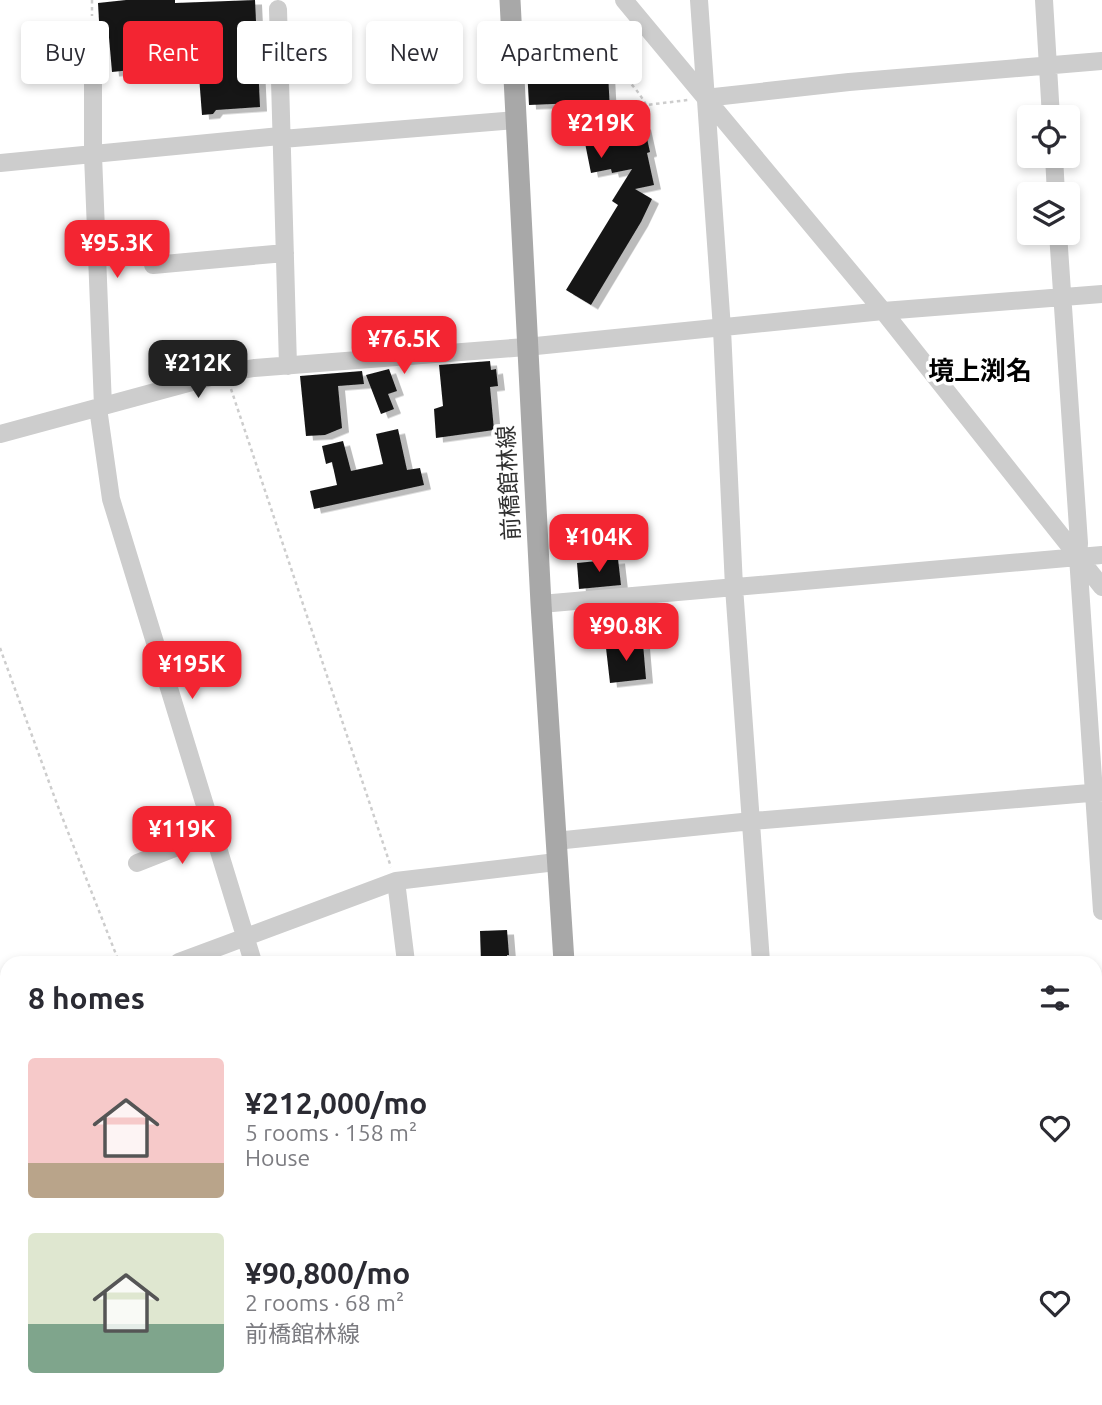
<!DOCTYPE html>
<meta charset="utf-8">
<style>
body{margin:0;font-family:Ubuntu,"Noto Sans JP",sans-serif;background:#f7f7f7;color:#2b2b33;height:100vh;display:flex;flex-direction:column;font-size:26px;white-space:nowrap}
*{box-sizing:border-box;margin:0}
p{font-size:23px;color:#7c7c81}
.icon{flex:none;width:38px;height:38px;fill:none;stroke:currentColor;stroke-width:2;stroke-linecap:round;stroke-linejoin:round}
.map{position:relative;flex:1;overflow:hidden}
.sheet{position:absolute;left:0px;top:956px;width:1102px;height:450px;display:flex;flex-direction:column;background:#fff;border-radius:21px 21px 0 0;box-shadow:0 4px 10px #0003}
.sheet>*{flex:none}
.guide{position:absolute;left:21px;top:21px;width:700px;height:63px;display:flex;gap:14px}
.buttons{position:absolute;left:1017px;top:105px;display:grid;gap:14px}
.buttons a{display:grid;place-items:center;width:63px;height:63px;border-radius:7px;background:#fff;box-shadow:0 4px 10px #0003;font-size:35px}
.price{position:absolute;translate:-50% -60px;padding:0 16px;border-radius:14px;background:#f32532;color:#fff;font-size:23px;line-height:46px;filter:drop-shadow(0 2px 4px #0008)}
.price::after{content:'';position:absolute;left:50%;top:42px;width:21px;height:16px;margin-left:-10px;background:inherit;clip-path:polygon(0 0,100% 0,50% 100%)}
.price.active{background:#222;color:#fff}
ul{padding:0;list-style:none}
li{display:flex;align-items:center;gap:21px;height:175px;padding:0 28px}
li span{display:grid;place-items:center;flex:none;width:196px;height:140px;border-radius:7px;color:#555}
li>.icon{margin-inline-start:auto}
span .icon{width:84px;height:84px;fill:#fffc;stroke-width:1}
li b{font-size:30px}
h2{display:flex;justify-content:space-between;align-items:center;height:84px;padding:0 28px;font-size:30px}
.tag{padding:0 24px;border-radius:7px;background:#fff;box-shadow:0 4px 10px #0003;font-size:24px;line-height:63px}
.tag.active{background:#f32532;color:#fff}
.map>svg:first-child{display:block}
.building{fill:#171717;filter:url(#shadow)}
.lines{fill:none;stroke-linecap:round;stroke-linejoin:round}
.path{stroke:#cdcdcd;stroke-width:2.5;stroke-dasharray:3.5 3.5;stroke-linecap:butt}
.minor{stroke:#cdcdcd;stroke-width:18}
.major{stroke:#a8a8a8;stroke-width:21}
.labels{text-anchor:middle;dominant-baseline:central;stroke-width:7;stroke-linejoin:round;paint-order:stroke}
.street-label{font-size:23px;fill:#303030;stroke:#fff}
.quarter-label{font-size:26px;font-weight:bold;fill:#000;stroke:#fff}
</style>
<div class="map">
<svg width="1102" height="1405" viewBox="0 0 1102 1405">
<defs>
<filter id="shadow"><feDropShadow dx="7" dy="4.5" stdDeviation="0" flood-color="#0004"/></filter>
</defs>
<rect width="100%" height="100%" fill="#fff"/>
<!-- building -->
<path class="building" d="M 126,0 L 175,0 L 175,3 L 255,0 L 260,107 L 216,110 L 213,114 L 202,115 L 198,63 L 112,72 L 108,26 L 104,26 L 99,21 L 98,3 Z
M 598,65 L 608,73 L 610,111 L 636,107 L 641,125 L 644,125 L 650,152 L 647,153 L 654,185 L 635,189 L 652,199 L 641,222 L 591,305 L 566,290 L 618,205 L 612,201 L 632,169 L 612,173 L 611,169 L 591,173 L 577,103 L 529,105 L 527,68 Z
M 490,361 L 491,370 L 496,369 L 498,386 L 490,387 L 494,430 L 436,438 L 434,409 L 443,406 L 439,365 Z
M 389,369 L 397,391 L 388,394 L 394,409 L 381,414 L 366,375 Z
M 362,371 L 364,384 L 338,386 L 342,428 L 325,435 L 306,436 L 300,376 Z
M 398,429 L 407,470 L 420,468 L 424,485 L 314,509 L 310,491 L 337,485 L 332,462 L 326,464 L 322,446 L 343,441 L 351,471 L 383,464 L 376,434 Z
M 618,559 L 621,585 L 579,589 L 577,563 Z
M 643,644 L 646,679 L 610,683 L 606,648 Z
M 507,930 L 509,955 L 507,955 L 507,962 L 481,962 L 480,931 Z"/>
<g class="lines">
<!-- path -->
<path class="path" d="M 92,0 L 92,16
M 530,60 C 545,57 560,52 575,53 C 603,55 634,81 646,105 L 688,100
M 231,389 L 391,867
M 0,648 L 57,804 L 119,962
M 456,1403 L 466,1398"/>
<!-- minor -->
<path class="minor" d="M 624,0 L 883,311 L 1102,587
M 699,0 L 722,329 L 734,587 L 761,962
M 1044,0 L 1051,117
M 278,9 L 288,366
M 93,30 L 93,155 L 103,406
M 705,98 L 849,82 L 1102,61
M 282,139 L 515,120
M 1054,156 L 1056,194
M 0,163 L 280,136
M 1058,233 L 1079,543 L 1078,557 L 1102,911
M 153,265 L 285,253
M 98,408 L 111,499 L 253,962
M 0,434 L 225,373 L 254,368 L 526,347 L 883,311 L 1102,294
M 541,604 L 1102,555
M 555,841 L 752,821 L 1102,792
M 137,863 L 213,833
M 396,881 L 406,962
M 179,962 L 396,881 L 556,862
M 1096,1025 L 1102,1024
M 0,1260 L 7,1268
M 0,1379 L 7,1379
M 1096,1394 L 1102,1386
M 134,1398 L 141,1405
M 282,1398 L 284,1405
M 386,1398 L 388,1405
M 751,1398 L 751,1405"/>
<!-- major -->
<path class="major" d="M 510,0 L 541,604 L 564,962
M 1096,1231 L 1102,1230
M 597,1398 L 597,1405
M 426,1405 L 439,1398"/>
</g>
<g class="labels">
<!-- street labels -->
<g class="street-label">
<text transform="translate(508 483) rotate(-93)">前橋館林線</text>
</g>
<!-- quarter labels -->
<g class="quarter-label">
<text x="980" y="370">境上渕名</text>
</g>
</g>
</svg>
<div class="buttons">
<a><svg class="icon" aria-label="locate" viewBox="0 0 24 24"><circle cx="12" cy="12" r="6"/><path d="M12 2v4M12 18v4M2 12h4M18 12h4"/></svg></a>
<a><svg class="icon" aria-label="layers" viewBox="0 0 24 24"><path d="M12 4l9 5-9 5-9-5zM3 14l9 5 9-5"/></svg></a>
</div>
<b class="price" style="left:601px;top:160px">¥219K</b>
<b class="price" style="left:117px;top:280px">¥95.3K</b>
<b class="price" style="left:404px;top:376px">¥76.5K</b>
<b class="price active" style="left:198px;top:400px">¥212K</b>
<b class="price" style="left:599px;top:574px">¥104K</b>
<b class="price" style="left:626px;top:663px">¥90.8K</b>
<b class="price" style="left:192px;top:701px">¥195K</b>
<b class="price" style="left:182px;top:866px">¥119K</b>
<div class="guide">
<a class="tag">Buy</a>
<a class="tag active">Rent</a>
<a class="tag">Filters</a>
<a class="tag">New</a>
<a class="tag">Apartment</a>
</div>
<section class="sheet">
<h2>8 homes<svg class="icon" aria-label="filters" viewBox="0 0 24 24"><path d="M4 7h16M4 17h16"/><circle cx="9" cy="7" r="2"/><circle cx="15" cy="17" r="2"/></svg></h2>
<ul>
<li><span style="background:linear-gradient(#f6c9c9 75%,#b9a48a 0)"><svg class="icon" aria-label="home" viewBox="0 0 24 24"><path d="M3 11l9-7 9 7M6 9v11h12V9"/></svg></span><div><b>¥212,000/mo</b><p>5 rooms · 158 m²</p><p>House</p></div><svg class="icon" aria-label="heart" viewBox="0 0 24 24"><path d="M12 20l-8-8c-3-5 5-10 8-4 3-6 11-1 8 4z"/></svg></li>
<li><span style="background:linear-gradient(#dfe7d0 65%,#7fa58c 0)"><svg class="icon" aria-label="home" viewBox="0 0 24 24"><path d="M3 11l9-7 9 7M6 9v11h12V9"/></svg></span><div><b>¥90,800/mo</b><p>2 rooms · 68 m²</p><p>前橋館林線</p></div><svg class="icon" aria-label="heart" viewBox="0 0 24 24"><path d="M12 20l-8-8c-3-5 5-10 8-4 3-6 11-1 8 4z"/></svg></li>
</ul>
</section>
</div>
